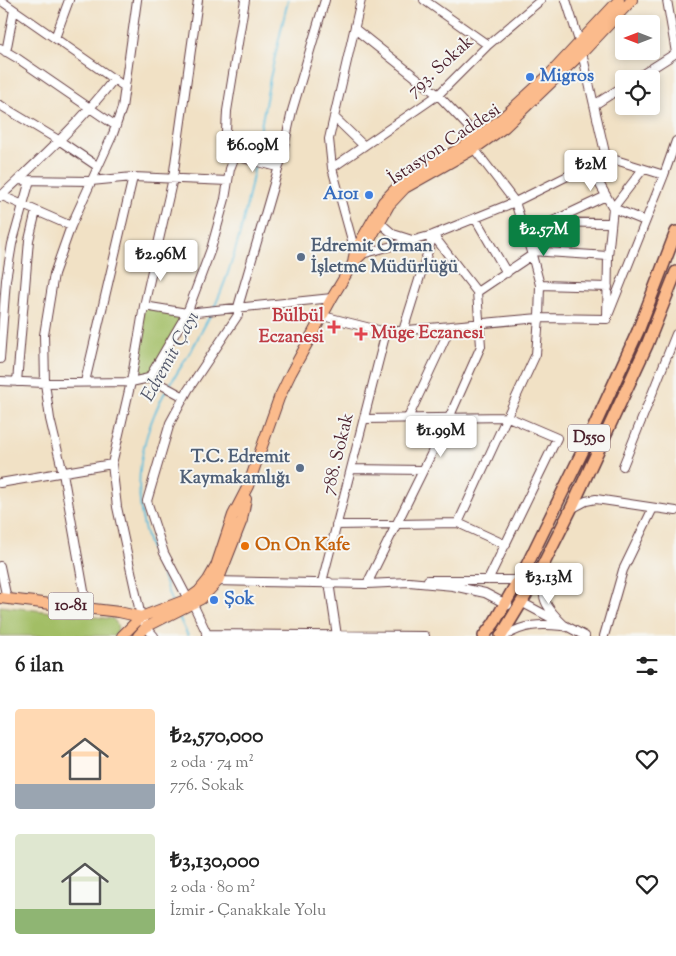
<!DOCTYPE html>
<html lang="tr">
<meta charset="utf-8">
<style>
body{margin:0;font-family:"Sorts Mill Goudy",serif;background:#f2f2f2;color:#222;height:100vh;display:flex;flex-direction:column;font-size:19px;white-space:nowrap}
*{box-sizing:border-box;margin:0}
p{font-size:16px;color:#767676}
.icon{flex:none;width:28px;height:28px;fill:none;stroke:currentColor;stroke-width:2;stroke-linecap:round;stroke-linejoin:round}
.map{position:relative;height:636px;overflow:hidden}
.sheet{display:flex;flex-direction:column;background:#fff;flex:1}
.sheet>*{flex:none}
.needle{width:32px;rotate:270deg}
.tools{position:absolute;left:615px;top:15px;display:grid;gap:10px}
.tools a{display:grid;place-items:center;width:45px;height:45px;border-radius:5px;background:#fff;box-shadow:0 2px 8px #0003;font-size:25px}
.price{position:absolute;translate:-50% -42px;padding:0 11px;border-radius:5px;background:#fff;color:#222;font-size:16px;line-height:32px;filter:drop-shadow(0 1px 2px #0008)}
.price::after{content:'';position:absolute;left:50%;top:30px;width:15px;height:11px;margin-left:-8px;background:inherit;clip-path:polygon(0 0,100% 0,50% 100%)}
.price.on{background:#0b8043;color:#fff}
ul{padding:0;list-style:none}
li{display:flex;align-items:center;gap:15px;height:125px;padding:0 15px}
li span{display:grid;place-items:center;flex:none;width:140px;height:100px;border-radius:5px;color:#555}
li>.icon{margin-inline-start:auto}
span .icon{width:60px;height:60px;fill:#fffc;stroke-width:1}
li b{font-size:21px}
h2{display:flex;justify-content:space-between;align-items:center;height:60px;padding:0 15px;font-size:21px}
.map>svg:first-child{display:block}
.green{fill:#a2be65;stroke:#766e48}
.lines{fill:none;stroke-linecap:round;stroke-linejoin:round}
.stream{stroke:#5dbddc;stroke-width:2}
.minor-casing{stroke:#633c42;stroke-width:10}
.major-casing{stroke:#633c42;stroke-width:12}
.highway-casing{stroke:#633c42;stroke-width:14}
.minor{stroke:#fff;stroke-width:8}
.major{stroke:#fbbb8c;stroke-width:10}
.highway{stroke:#fbbb8c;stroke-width:11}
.shop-dot{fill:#3f7fe0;stroke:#f6f6f2;stroke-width:2}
.service-dot{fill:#5c6f8a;stroke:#f6f6f2;stroke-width:2}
.health-dot{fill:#e0444e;stroke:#f6f6f2;stroke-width:2}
.food-dot{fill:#e8710a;stroke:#f6f6f2;stroke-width:2}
.labels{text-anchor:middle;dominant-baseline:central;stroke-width:4;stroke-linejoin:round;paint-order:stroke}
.shield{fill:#f6f6f2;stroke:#7e6067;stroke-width:1}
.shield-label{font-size:16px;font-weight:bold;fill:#4a1f2b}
.street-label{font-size:18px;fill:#4a1f2b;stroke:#f6f6f2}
.shop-label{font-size:18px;font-weight:bold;fill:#366cbe;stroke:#f6f6f2;text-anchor:start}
.service-label{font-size:18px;font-weight:bold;fill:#4e5e75;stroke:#f6f6f2;text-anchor:start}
.health-label{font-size:18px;font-weight:bold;fill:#be3a42;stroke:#f6f6f2;text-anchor:end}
.food-label{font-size:18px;font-weight:bold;fill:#c56008;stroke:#f6f6f2;text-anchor:start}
.water-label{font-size:19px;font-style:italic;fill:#515669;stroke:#f6f6f2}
</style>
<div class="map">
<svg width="676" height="636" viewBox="0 0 676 636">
<rect width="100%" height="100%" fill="#f6f6f2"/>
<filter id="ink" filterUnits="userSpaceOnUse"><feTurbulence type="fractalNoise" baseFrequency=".02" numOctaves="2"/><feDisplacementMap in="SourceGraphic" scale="10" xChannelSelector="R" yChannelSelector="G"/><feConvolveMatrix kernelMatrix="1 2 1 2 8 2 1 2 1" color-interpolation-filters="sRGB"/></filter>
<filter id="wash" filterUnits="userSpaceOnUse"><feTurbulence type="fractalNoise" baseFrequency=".0096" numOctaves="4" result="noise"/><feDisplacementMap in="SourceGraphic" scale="20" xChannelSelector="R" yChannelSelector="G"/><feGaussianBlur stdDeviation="1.12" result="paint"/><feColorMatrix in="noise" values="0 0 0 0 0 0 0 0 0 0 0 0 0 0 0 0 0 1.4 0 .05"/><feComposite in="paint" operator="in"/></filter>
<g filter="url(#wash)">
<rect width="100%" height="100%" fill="#f1e1c5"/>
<!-- green -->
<path class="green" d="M 144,306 L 187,313 L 149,378 L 131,382 Z
M 0,606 L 113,619 C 118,624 120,630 114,636 L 0,636 Z"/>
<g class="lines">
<!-- stream -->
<path class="stream" d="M 255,159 L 270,78 L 288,0
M 214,308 C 235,262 246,213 255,164
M 169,386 L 192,349 L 212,312
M 166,390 C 140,437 131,489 148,541 C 152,554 158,565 163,577 C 166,585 168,594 172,602
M 178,615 L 188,636"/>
</g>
</g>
<g filter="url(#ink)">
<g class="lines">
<defs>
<path id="minor" d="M 0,0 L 125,87
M 361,0 L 329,139 L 332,168 L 355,251 L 362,254 L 433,235 L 515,202 L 606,157
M 424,0 L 488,45
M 566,0 L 580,44 L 606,157
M 667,0 L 676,53
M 355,29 L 438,95 L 478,137
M 55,38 L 69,0
M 0,48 L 17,58 L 116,126
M 6,52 L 14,10
M 635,79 L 676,53
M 0,105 L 60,141 L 97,166
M 594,105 L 624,86
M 334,117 L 364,146
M 235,156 L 277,167
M 606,157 L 664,175 L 676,141
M 589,165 L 613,208 L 645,221
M 332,168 L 438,95 L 488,45 L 541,0
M 18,180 L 91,181 L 133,177 L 228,181
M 0,195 L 71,226
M 0,197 C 40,159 80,123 114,79
M 475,218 L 507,273
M 377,220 L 393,234 L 412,240
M 553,221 L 606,196
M 521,222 L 611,223
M 531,251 L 608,256
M 540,285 L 608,287
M 477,292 L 532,255
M 144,306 L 187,313 L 332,298
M 609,313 L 664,175
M 323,316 L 386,332 L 539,318 L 607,319
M 607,319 L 608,256 L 613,208 L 643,169
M 403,331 L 433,235
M 0,359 L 6,280 L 12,244 L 30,180
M 149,378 L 184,397
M 0,381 L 45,383 L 131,382 L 149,378 L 187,313 L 211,249 L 225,199 L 230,169 L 235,156 L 226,131 L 227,111 L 245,0
M 17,382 L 29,240 L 36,211
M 85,382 L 133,177
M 408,418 L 451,326
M 364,419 L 508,417 L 557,438 L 488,580
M 623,466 L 676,334
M 351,469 L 423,470
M 0,483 L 112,464
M 571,509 L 586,501 L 596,499 L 676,511
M 458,523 L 536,354 L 539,318 L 540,285 L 532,255 L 515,202 L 472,146
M 336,525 L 458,523 L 506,545
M 0,566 L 7,599
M 545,568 C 539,598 545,607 566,627
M 428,580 L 518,580 L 529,590
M 214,581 L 367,584 L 409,582 L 453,586 L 485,593 L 508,605
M 322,582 L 386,332
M 329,582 L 337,636
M 367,584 L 449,418 L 481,346 L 477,292 L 433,235
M 188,599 L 164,553 L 147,501 L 170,423 L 188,390 L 238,315 L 238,307 L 282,156 L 292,111 L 325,0
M 521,602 L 585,636
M 193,604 L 208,636
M 87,608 L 63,473 L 50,419 L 45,383 L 44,335 L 54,274 L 71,226 L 113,134 L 122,108 L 137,0
M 206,634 L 425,636
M 154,636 L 146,627 L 141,617 L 117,507 L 112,464 L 131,382 L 144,306 L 173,178 L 198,0
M 505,636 C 524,624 540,624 562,626
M 604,636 L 623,570 L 653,508"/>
<path id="major" d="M 353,263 L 355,251 L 383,202 L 402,182 L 469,143 L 501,119 L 550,74 L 619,0
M 0,598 L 119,612 L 141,617
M 122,636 L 141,617 L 188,599 L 199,591 L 208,580 L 216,566 L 233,515 L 248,486 L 279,398 L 291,373 L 332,298 L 353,263 L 362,254 L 389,205 L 405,188 L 474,149 L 505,127 L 582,53 L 632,0
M 138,636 L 146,627 L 201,599 L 218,581 L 242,520 L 246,499"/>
<path id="highway" d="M 484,636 L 494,623 L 527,565 L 589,438 L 638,331 L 676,232
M 501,636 L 538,575 L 571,509 L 647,345 L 676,272"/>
</defs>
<!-- minor casing -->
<use href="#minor" class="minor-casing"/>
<!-- major casing -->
<use href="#major" class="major-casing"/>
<!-- highway casing -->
<use href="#highway" class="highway-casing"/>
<!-- minor -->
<use href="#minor" class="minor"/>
<!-- major -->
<use href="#major" class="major"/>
<!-- highway -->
<use href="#highway" class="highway"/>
</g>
</g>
<!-- markers -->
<g class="shop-dot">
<circle cx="530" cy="77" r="5"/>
<circle cx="369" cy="195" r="5"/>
<circle cx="214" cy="600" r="5"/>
</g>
<g class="service-dot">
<circle cx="301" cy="257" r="5"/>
<circle cx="300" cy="468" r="5"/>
</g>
<g class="health-dot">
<path d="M331.5 319.5h5v5h5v5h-5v5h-5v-5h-5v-5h5z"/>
<path d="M358.5 326.5h5v5h5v5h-5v5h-5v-5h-5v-5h5z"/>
</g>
<circle class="food-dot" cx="245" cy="546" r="5"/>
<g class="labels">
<!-- shield labels -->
<g class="shield">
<rect x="568" y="424.5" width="42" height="27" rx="4"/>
<rect x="48.5" y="592.5" width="45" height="27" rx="4"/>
</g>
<g class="shield-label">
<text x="589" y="438">D550</text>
<text x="71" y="606">10-81</text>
</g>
<!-- street labels -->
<g class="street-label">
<text transform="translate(441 67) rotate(-42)">793. Sokak</text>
<text transform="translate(445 145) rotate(-34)">İstasyon Caddesi</text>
<text transform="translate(339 454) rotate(-76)">788. Sokak</text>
</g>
<!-- shop labels -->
<g class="shop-label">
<text x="540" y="77">Migros</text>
<text x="359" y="195" text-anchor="end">A101</text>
<text x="224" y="600">Şok</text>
</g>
<!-- service labels -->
<g class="service-label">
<text x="311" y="247">Edremit Orman<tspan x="311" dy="21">İşletme Müdürlüğü</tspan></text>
<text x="290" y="458" text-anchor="end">T.C. Edremit<tspan x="290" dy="21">Kaymakamlığı</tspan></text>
</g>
<!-- health labels -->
<g class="health-label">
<text x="324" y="317">Bülbül<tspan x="324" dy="21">Eczanesi</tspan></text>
<text x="371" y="334" text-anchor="start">Müge Eczanesi</text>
</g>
<!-- food labels -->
<g class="food-label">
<text x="255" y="546">On On Kafe</text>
</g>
<!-- water labels -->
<g class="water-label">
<text transform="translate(171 357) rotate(-61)">Edremit Çayı</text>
</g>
</g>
</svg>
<div class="tools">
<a><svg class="needle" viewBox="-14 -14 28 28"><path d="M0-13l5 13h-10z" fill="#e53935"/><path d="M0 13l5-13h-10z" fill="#767676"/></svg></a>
<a><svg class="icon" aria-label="locate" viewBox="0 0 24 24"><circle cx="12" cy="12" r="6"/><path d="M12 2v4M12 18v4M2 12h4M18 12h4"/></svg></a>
</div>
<b class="price" style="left:253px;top:173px">₺6.09M</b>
<b class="price" style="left:591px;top:192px">₺2M</b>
<b class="price on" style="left:544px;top:257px">₺2.57M</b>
<b class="price" style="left:161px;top:282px">₺2.96M</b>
<b class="price" style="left:441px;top:458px">₺1.99M</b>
<b class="price" style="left:549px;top:605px">₺3.13M</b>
</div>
<section class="sheet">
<h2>6 ilan<svg class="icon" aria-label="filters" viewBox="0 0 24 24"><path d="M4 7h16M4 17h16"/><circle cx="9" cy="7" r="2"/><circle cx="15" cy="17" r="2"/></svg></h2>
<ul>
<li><span style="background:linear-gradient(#ffd9b3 75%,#9aa5b1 0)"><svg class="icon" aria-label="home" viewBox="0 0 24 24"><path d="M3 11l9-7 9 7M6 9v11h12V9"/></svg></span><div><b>₺2,570,000</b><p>2 oda · 74 m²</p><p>776. Sokak</p></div><svg class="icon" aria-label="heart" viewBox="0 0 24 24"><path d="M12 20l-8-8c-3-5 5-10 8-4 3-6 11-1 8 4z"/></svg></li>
<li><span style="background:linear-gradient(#dfe7d0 75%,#8fb573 0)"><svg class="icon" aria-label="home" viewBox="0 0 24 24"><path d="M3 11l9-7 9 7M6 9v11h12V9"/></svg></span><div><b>₺3,130,000</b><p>2 oda · 80 m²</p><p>İzmir - Çanakkale Yolu</p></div><svg class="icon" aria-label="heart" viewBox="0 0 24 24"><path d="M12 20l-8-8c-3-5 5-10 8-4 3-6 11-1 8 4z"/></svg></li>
</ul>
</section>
